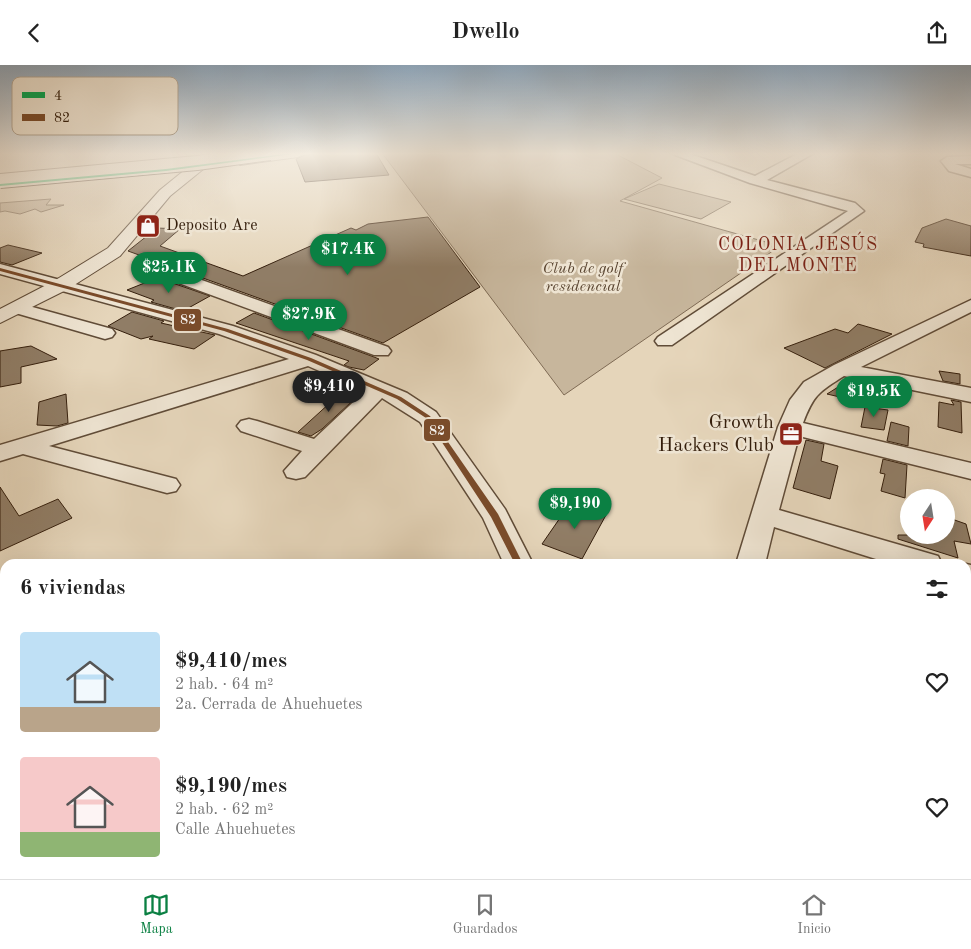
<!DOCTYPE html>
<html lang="es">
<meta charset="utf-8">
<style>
body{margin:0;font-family:"Old Standard TT",serif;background:#f2f2f2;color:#222;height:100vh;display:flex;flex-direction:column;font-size:19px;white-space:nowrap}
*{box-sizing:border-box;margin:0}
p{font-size:16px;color:#767676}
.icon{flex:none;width:28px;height:28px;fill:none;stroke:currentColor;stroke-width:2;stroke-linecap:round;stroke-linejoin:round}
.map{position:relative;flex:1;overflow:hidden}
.side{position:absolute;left:0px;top:494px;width:971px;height:321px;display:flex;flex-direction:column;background:#fff;border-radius:15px 15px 0 0;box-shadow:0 5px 20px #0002}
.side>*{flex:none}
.needle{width:32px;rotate:192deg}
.fabs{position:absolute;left:900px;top:424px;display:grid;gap:10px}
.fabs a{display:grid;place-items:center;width:55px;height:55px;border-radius:50%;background:#fff;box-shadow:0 5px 20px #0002;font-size:25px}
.price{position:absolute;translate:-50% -42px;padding:0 11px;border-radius:18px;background:#0b8043;color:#fff;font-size:16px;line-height:32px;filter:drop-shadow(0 1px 2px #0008)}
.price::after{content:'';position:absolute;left:50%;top:30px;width:15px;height:11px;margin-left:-8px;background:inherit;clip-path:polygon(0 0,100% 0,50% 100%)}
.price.current{background:#222;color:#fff}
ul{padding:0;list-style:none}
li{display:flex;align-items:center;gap:15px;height:125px;padding:0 20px}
li span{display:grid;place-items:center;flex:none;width:140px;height:100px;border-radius:5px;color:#555}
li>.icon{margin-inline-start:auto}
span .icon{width:60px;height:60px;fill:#fffc;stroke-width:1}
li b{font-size:21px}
h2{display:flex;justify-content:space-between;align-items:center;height:60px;padding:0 20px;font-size:21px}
header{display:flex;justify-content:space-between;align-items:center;height:65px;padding:0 20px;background:#fff;font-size:22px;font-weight:600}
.dock{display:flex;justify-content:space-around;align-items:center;height:70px;border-top:1px solid #e0e0e0;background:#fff;font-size:14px;color:#767676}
.dock a{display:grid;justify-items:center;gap:2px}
.dock .current{color:#0b8043}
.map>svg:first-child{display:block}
.green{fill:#c7b69c;stroke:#7e6a54}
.building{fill:#907d66;stroke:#341e0c}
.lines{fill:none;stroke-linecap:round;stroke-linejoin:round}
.minor-casing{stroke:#604c38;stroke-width:3}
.tertiary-casing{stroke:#604c38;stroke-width:2}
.minor{fill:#eee4d2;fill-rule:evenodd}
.tertiary{fill:#eee4d2;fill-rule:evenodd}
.secondary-bridge-casing{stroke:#341e0c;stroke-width:16;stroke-linecap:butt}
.secondary-bridge{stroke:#eee4d2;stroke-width:14}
.bus-1-casing{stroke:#eee4d2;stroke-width:3}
.bus-2-casing{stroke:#eee4d2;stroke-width:3}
.bus-1{fill:#00a651;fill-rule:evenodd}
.bus-2{fill:#7a4b2a;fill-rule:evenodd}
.labels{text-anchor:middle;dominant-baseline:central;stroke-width:5;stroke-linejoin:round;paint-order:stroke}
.far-poi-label{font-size:16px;fill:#341e0c;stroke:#eee4d2;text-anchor:start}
.far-park-label{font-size:16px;font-style:italic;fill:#594430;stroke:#eee4d2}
.far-neighbourhood-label{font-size:18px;letter-spacing:1px;fill:#7a1f14;stroke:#eee4d2}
.poi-label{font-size:20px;fill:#341e0c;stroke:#eee4d2;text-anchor:end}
.key{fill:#eee4d2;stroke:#b6a997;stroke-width:1}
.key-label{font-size:14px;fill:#341e0c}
.line-badge{stroke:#eee4d2;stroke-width:2}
.badge-label{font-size:14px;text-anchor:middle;font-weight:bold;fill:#fff}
</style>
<header><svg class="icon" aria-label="back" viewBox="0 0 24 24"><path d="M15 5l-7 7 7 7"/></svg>Dwello<svg class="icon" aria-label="share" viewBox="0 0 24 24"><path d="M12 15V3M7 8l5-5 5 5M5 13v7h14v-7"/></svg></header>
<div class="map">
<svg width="971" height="814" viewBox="0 0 971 814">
<rect width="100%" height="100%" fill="#e5d5ba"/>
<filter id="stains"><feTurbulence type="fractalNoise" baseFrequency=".004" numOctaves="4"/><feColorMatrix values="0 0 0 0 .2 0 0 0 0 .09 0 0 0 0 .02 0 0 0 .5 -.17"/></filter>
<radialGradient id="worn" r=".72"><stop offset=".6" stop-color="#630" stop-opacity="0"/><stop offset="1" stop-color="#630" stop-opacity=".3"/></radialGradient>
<!-- green -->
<path class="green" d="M 382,88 L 614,88 L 662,113 L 620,136 L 780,181 L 564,330 Z
M 659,119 L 731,137 L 701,154 L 624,134 Z
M 51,134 L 46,140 L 64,140 L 41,147 L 35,144 L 20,149 L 5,146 L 0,147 L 0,138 Z"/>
<!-- building -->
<path class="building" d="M 326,88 L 376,88 L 389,110 L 305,117 L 296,94 L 305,90 Z
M 428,152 L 480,222 L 383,278 L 128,186 L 157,163 L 180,164 L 160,181 L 243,211 L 351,163 L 356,165 L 368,159 Z
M 946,154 L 971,161 L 971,191 L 923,182 L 924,179 L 915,177 L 922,163 Z
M 8,180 L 42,188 L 12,200 L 0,197 L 0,183 Z
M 162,211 L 164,215 L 210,231 L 183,246 L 151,237 L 154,235 L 127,225 Z
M 132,247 L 164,256 L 161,258 L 215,270 L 194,284 L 149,274 L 153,271 L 141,274 L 108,261 Z
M 254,248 L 374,292 L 379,294 L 364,305 L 349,302 L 344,300 L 349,296 L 236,258 Z
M 858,259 L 892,269 L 825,303 L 784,283 L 835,264 L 848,268 Z
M 31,281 L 57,294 L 21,302 L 21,318 L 0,322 L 0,286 Z
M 939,306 L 960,309 L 960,319 L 943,316 Z
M 851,314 L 877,324 L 857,336 L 827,329 Z
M 354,323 L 362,327 L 322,364 L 311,371 L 298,367 L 332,336 L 335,336 Z
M 66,329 L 68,358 L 57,361 L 37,360 L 39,337 Z
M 951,335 L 961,337 L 962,368 L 938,362 L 939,337 L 954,340 Z
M 865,342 L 888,345 L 884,365 L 861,362 Z
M 891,357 L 909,362 L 908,381 L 887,376 Z
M 806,375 L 824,379 L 821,396 L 838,401 L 830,434 L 793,423 Z
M 883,394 L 907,400 L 905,433 L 881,426 L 885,409 L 880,408 Z
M 0,422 L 19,451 L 58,434 L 72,453 L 0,486 Z
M 571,437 L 606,450 L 582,494 L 542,479 Z
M 946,452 L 966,459 L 971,479 L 954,476 L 958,493 L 898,474 L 898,470 L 946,470 Z"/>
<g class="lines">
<defs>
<path id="minor" d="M 670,88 L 687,88 L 755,111 L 799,88 L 814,88 L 767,115 L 855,138 L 864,146 L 672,280 L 658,280 L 655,276 L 658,272 L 848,146 L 750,118 Z
M 971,91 L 971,99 L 955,99 L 971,104 L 971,112 L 949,106 L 941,96 L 947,92 Z
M 0,199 L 233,261 L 316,290 L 407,328 L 436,347 L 505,444 L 533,499 L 504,499 L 483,453 L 420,357 L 382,333 L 305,412 L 296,414 L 287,412 L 284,406 L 302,386 L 241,366 L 237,361 L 241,356 L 249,354 L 257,356 L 314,374 L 365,326 L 308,301 L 49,381 L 176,414 L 180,420 L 176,426 L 167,428 L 23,389 L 0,396 L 0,380 L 289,294 L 219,269 L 0,209 Z
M 171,204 L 388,282 L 391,286 L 388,290 L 374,290 L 165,213 L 163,209 L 165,205 Z
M 971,235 L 971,247 L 861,302 L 971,323 L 971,337 L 844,311 C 819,327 814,329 803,358 L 971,398 L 971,414 L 799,371 L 779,445 L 938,491 L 942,499 L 892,499 L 774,462 L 765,499 L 736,499 L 778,362 L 790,335 L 804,317 L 834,300 Z
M 18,238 L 112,264 L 115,268 L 112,272 L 105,274 L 12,247 L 9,243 L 12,239 Z
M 966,499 L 971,500 L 971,523 L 966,522 Z
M 966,601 L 971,603 L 971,633 L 966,631 Z
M 5,663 L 5,698 L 0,700 L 0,665 Z
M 99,810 L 149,810 L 147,814 L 98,814 Z
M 483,810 L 525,810 L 525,814 L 483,814 Z
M 834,810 L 876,810 L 877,814 L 835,814 Z"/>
<path id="tertiary" d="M 215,88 L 232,89 L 230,92 L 212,97 L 170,131 L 120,191 L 68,224 L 0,258 L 0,244 L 54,216 L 108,183 L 160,125 L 202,91 Z
M 271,88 L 304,88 L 298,92 L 240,100 L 234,96 L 240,92 Z"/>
</defs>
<!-- minor casing -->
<use href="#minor" class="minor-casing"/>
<!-- tertiary casing -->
<use href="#tertiary" class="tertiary-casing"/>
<!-- minor -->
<use href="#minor" class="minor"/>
<!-- tertiary -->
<use href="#tertiary" class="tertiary"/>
<defs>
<path id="secondary-bridge" d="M 0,116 L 197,98 L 270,88"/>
</defs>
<!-- secondary-bridge casing -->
<use href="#secondary-bridge" class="secondary-bridge-casing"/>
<!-- secondary-bridge -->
<use href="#secondary-bridge" class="secondary-bridge"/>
<defs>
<path id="bus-1" d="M 291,88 L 300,88 L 166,106 L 0,121 L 0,119 L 166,104 Z"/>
<path id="bus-2" d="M 0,203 L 228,264 L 311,293 L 401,332 L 430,351 L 498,449 L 523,499 L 515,499 L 491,452 L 426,353 L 397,334 L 307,295 L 224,266 L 0,206 Z"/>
</defs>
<!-- bus-1 casing -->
<use href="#bus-1" class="bus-1-casing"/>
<!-- bus-2 casing -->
<use href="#bus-2" class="bus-2-casing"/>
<!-- bus-1 -->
<use href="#bus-1" class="bus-1"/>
<!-- bus-2 -->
<use href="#bus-2" class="bus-2"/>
</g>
<!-- sky -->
<linearGradient id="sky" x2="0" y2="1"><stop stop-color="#8fa8be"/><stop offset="0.44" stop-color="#f3ece0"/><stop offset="1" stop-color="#f3ece0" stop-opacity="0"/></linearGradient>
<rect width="971" height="202" fill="url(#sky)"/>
<!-- icons -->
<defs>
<symbol id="shop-square" viewBox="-11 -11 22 22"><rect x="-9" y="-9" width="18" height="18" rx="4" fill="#8f2418" stroke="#eee4d2"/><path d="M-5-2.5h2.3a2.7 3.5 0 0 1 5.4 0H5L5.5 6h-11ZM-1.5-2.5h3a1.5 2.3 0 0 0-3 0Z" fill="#fff"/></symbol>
<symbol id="office-square" viewBox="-11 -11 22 22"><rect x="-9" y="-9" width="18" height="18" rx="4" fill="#8f2418" stroke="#eee4d2"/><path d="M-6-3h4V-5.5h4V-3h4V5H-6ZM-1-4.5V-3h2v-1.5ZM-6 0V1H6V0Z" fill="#fff"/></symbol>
</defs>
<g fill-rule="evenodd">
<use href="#shop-square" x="134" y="147" width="28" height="28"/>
<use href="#office-square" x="777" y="355" width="28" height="28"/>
</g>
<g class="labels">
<!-- far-poi labels -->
<g class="far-poi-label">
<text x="166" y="161">Deposito Are</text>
</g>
<!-- far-park labels -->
<g class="far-park-label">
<text x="583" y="204">Club de golf<tspan x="583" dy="18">residencial</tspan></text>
</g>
<!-- far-neighbourhood labels -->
<g class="far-neighbourhood-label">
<text x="798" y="180">COLONIA JESÚS<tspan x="798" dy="21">DEL MONTE</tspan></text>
</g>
<!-- poi labels -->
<g class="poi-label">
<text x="774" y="358">Growth<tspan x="774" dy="23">Hackers Club</tspan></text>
</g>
</g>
<!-- legend -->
<rect x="12" y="12" width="166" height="58" rx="8" class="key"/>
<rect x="22" y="27" width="23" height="6" fill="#00a651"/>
<rect x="22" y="49" width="23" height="7" fill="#7a4b2a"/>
<g class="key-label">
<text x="54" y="35">4</text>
<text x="54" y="57">82</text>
</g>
<g class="line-badge">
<rect x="173" y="243" width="29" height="24" rx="5" fill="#7a4b2a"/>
<rect x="423" y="353" width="28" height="24" rx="5" fill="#7a4b2a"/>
</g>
<g class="badge-label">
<text x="188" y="259">82</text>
<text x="437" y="370">82</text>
</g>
<rect width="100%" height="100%" filter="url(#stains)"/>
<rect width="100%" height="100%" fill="url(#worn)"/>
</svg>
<div class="fabs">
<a><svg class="needle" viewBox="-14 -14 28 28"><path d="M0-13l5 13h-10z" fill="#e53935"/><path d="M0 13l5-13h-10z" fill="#767676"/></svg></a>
</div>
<b class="price" style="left:348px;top:211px">$17.4K</b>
<b class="price" style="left:169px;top:229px">$25.1K</b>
<b class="price" style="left:309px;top:276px">$27.9K</b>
<b class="price current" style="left:329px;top:348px">$9,410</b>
<b class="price" style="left:874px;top:353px">$19.5K</b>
<b class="price" style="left:575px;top:465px">$9,190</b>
<section class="side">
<h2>6 viviendas<svg class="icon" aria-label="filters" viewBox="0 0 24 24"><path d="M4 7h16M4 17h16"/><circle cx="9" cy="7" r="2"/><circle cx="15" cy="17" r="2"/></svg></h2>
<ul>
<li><span style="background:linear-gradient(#bfe0f5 75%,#b9a48a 0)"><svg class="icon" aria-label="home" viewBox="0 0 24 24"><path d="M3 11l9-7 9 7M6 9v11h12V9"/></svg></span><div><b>$9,410/mes</b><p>2 hab. · 64 m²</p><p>2a. Cerrada de Ahuehuetes</p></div><svg class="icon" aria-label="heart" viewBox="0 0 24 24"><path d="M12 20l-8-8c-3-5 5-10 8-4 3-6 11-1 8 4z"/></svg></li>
<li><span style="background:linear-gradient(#f6c9c9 75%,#8fb573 0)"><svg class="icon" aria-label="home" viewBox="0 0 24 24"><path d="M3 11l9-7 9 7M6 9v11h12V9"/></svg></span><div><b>$9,190/mes</b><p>2 hab. · 62 m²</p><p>Calle Ahuehuetes</p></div><svg class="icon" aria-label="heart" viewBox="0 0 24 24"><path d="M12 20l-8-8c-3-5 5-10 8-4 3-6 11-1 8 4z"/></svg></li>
</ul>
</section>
</div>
<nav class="dock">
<a class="current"><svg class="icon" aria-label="map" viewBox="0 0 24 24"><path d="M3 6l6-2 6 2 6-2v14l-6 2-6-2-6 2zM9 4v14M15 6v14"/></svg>Mapa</a>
<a><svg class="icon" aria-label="saved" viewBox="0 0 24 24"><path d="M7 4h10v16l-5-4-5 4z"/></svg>Guardados</a>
<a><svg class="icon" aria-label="home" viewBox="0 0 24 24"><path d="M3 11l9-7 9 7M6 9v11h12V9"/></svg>Inicio</a>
</nav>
